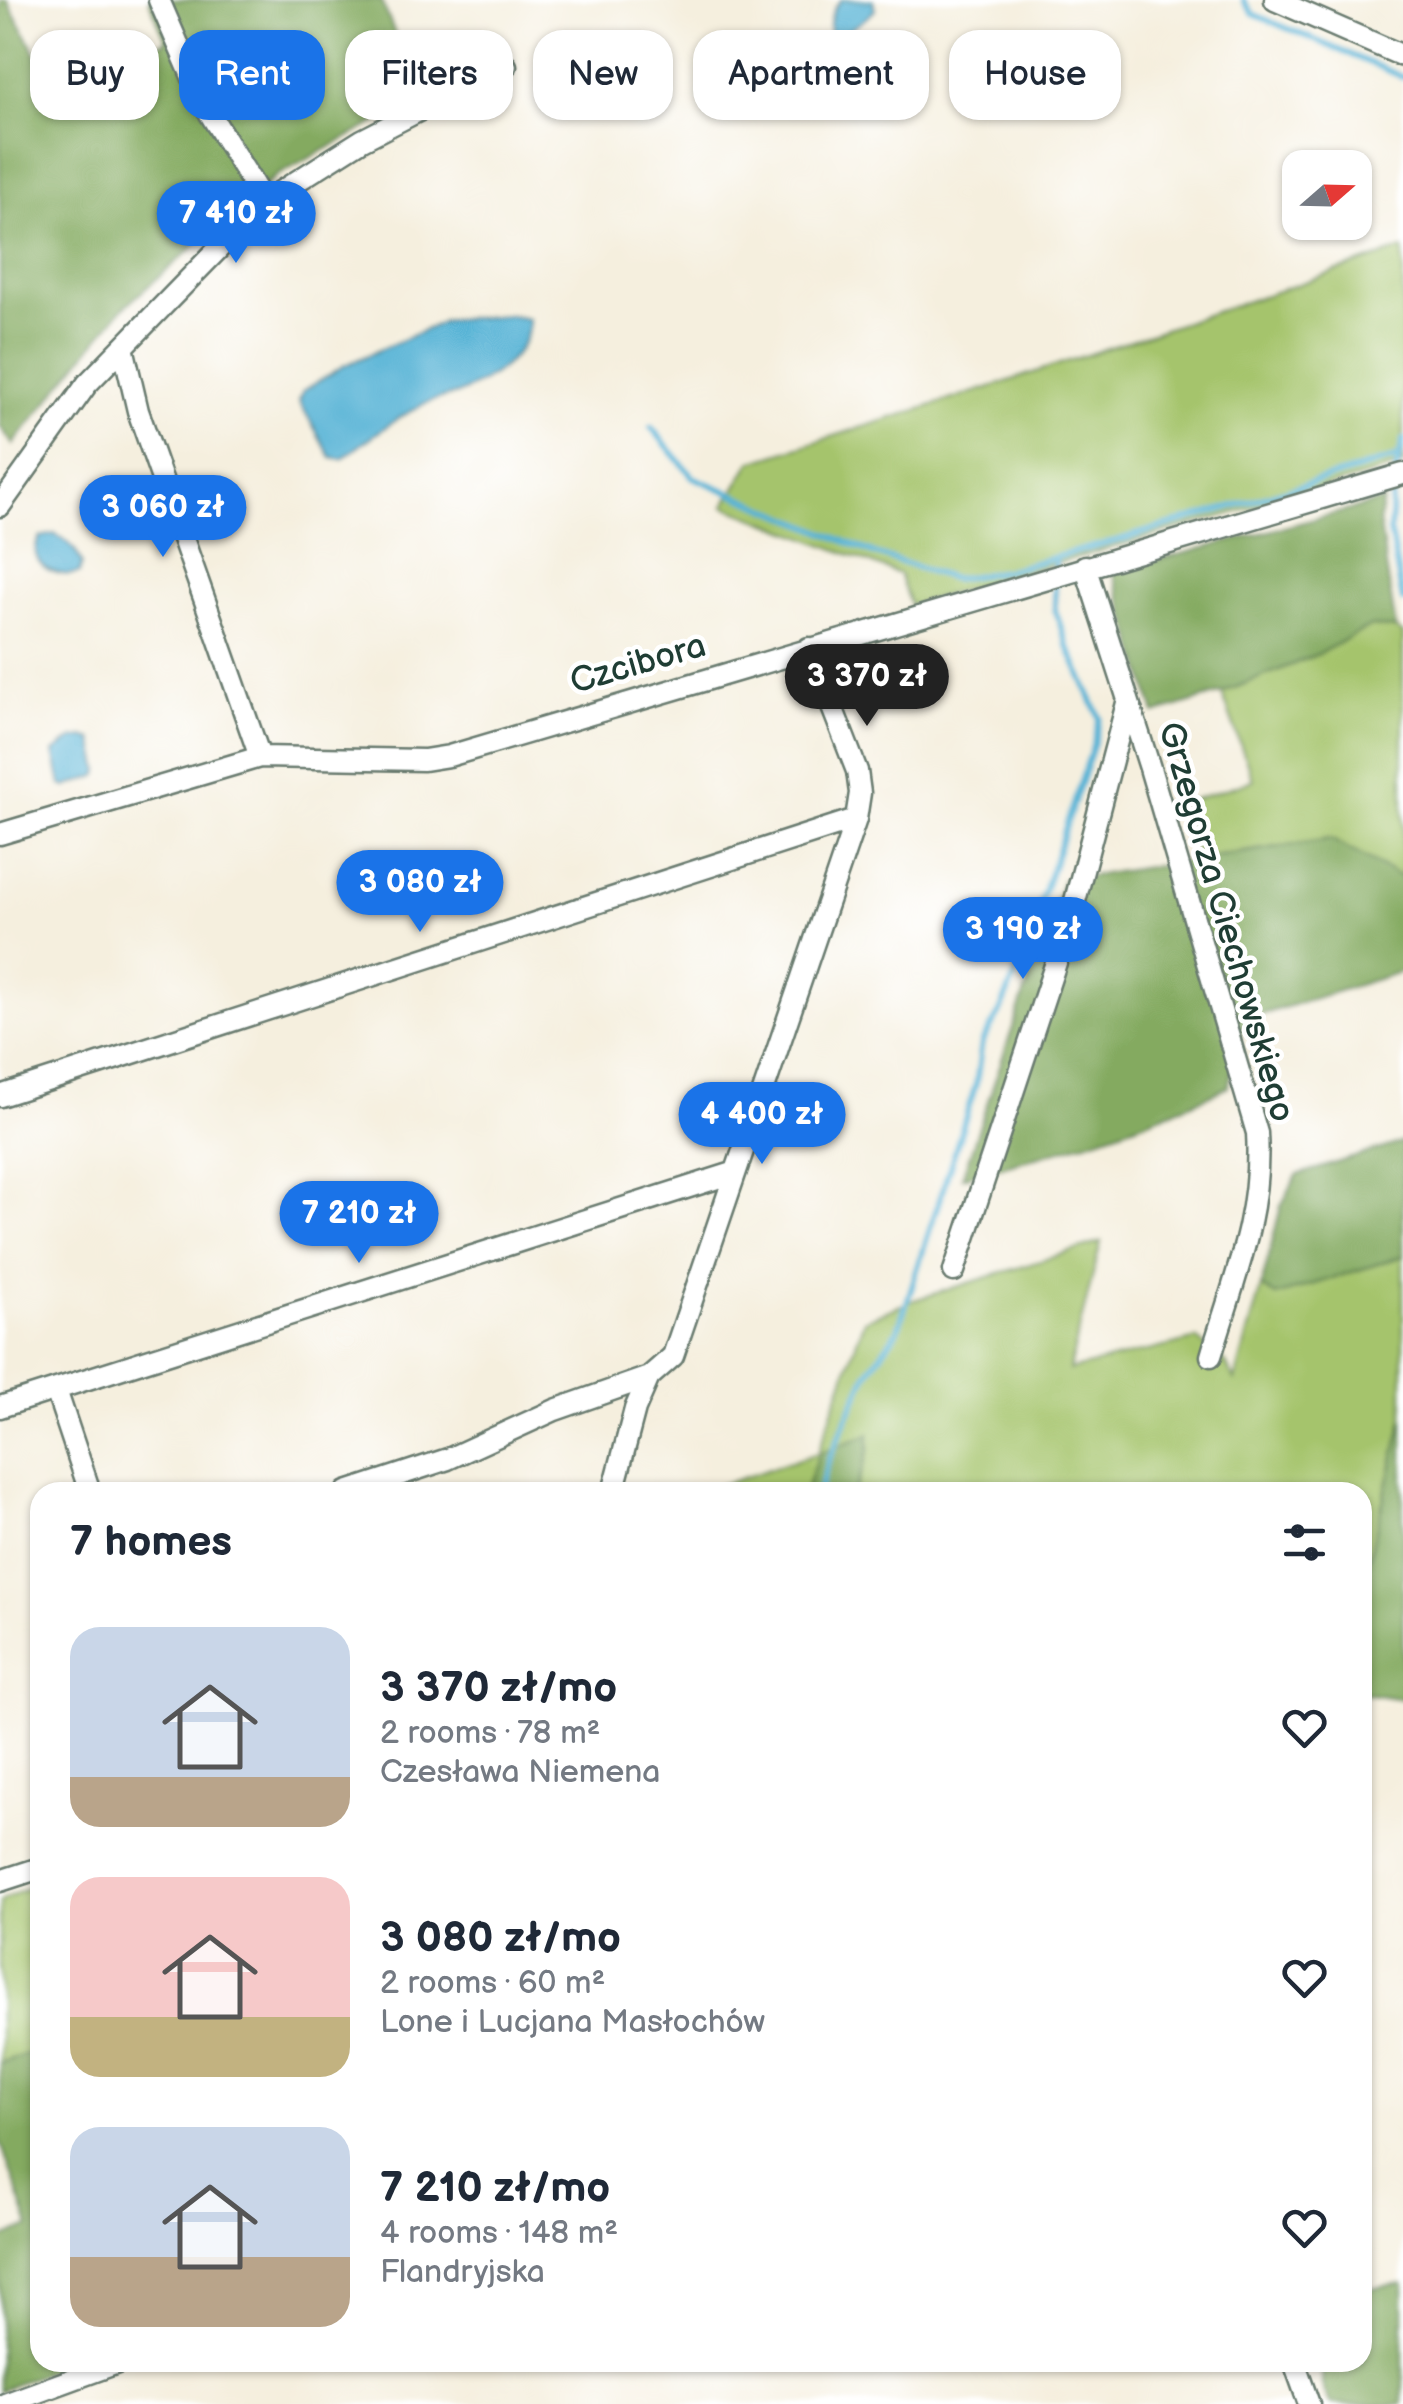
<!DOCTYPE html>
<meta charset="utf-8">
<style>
body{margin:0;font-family:"Balsamiq Sans",sans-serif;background:#f2f2f3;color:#1f2937;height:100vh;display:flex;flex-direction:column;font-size:38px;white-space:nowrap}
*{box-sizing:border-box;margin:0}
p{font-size:32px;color:#747a83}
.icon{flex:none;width:55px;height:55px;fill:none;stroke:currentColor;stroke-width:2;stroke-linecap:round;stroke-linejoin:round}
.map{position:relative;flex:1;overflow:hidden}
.details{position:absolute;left:30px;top:1482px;width:1342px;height:890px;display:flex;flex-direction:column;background:#fff;border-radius:30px;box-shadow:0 2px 8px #0004}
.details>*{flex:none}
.guide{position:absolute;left:30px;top:30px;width:1345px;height:90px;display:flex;gap:20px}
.needle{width:65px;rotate:70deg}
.tools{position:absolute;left:1282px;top:150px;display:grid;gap:20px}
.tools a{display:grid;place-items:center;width:90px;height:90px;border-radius:20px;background:#fff;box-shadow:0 2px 8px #0004;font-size:50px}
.price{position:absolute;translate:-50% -85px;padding:0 22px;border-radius:35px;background:#1a73e8;color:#fff;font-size:32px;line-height:65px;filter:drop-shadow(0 2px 5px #0008)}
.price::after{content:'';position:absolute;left:50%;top:60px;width:30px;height:22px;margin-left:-15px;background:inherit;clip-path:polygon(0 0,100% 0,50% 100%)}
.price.current{background:#222;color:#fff}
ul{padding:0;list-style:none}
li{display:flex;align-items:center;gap:30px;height:250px;padding:0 40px}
li span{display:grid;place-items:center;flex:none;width:280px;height:200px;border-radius:30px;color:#555}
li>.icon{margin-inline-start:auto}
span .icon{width:120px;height:120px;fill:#fffc;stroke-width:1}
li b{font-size:42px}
h2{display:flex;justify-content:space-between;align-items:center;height:120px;padding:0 40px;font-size:42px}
.chip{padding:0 35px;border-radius:30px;background:#fff;box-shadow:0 2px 8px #0004;font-size:35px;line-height:90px}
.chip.current{background:#1a73e8;color:#fff}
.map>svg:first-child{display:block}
.green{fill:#a5c46c;stroke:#628050;stroke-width:2.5}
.forest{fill:#84aa60;stroke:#52744a;stroke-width:2.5}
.water{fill:#58b4d6;stroke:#3c7885;stroke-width:2.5}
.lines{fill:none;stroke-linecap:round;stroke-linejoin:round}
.stream{stroke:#58b4d6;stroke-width:6}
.street-casing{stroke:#6a7b70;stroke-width:25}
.street{stroke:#fff;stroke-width:20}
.labels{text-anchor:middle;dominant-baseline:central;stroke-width:9;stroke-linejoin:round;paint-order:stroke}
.street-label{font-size:35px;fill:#1f3d34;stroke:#fff}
</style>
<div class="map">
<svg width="1403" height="2404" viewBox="0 0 1403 2404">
<rect width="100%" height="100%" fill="#fff"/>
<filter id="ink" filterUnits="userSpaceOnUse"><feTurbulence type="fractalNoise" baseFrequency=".01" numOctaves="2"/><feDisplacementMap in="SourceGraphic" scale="20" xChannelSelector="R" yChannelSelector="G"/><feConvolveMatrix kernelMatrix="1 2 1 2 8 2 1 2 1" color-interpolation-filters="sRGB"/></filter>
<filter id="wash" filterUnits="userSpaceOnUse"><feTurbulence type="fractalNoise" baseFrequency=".0048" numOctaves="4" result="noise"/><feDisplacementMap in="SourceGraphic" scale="40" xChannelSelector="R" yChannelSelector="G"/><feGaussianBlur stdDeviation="2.25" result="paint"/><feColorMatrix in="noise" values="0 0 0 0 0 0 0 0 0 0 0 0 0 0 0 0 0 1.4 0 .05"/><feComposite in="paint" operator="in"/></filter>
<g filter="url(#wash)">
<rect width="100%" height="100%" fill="#f5efde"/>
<!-- green -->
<path class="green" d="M 1403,249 L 1403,465 L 910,605 L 899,574 L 724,506 L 751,462 L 994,386 Z
M 1371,626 L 1396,629 L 1403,634 L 1403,879 L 1330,839 L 1198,859 L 1182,803 L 1253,780 L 1222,693 L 1318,654 Z
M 1101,1242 L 1069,1370 L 1197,1339 L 1226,1364 L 1235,1380 L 1261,1287 L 1276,1296 L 1403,1256 L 1403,1420 L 1363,1582 L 1362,1492 L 855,1492 L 869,1449 L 819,1453 L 805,1492 L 700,1492 L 818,1453 L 864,1320 L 914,1300 Z
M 40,1882 L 40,2050 L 0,2063 L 0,1901 Z"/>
<!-- forest -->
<path class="forest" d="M 0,0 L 7,0 L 56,90 L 166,41 L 149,0 L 381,0 L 422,98 L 276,176 L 122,309 L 13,445 L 0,426 Z
M 1383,501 L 1379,520 L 1396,629 L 1371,626 L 1318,654 L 1222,693 L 1155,714 L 1113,572 Z
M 1330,839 L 1403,878 L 1403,971 L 1244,1020 L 1228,1087 C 1142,1127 1054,1154 962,1177 L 1063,880 Z
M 1403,1142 L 1403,1256 L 1276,1296 L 1261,1287 L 1281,1206 L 1297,1175 Z
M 1403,1420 L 1403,1699 L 1363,1693 L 1363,1582 Z
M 869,1434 L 869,1449 L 855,1492 L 805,1492 L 819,1453 Z
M 40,2050 L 40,2362 L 68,2363 L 0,2391 L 0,2239 L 30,2227 L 0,2141 L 0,2063 Z
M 1403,2283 L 1403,2404 L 1330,2404 L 1322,2386 L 1322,2363 L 1362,2362 L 1363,2289 Z"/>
<!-- water -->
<path class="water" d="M 841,0 L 873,0 L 875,10 C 864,22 851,27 840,37 L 830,35 C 829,22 831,9 841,0 Z
M 508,315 L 529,319 C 529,357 488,381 457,394 C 445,398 431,399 420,406 C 392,421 367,440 342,459 L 331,457 L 299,401 L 303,391 L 343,366 L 447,320 Z
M 54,534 C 69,541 76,549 82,564 L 79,573 C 56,579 24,564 40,537 Z
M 84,737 L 93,740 L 100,771 L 97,776 L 66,787 L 61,785 L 54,752 L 72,739 Z"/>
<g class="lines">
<!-- stream -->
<path class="stream" d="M 1243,0 L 1253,14 L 1403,77
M 651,427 L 693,477 L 875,554 L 953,579 L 1005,571 L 1119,540 L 1399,457
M 1396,471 L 1403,440
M 1393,484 L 1390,532 L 1403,601
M 819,1492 L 829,1459 L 867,1374 L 898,1330 L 976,1084 L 982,1042 L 999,1014 L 1017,971 L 1094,743 L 1100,718 L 1068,647 L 1055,610 L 1055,557"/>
</g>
</g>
<g filter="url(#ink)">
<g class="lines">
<defs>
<path id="street" d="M 159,0 L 204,104 L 264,202
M 1275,0 L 1403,56
M 123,347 L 138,411 L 260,757
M 0,506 L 87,384 L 264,202 L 362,140 L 506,66
M 1085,566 L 1150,768 L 1257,1133 C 1262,1214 1234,1279 1211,1356
M 0,834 L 260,757 L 424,760 L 449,756 L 1403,474
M 0,1096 L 856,819
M 954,1271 L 1070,920 L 1127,703
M 56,1390 L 90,1492
M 0,1407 L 733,1173
M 347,1492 L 448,1459 L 555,1410 L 649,1377
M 613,1492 L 635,1409 L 649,1377 L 673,1356 L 856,819 L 860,793 L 857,771 L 809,648
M 0,1881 L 40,1868
M 1294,2362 L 1309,2404
M 5,2404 L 120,2362"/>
</defs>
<!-- street casing -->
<use href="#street" class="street-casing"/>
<!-- street -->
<use href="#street" class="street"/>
</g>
</g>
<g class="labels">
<!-- street labels -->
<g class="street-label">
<text transform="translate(638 664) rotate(-16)">Czcibora</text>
<text transform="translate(1226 922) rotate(74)">Grzegorza Ciechowskiego</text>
</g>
</g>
</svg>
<div class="tools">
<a><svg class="needle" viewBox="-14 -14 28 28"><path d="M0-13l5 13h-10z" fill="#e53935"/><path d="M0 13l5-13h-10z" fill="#747a83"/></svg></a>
</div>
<b class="price" style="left:236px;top:266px">7 410 zł</b>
<b class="price" style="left:163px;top:560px">3 060 zł</b>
<b class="price current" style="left:867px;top:729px">3 370 zł</b>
<b class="price" style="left:420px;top:935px">3 080 zł</b>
<b class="price" style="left:1023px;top:982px">3 190 zł</b>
<b class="price" style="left:762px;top:1167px">4 400 zł</b>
<b class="price" style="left:359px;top:1266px">7 210 zł</b>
<div class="guide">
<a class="chip">Buy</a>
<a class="chip current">Rent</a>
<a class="chip">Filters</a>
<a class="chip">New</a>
<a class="chip">Apartment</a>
<a class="chip">House</a>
</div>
<section class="details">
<h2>7 homes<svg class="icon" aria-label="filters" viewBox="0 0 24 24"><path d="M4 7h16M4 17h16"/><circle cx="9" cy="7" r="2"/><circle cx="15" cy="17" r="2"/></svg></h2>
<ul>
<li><span style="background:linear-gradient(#c9d6e8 75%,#b9a48a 0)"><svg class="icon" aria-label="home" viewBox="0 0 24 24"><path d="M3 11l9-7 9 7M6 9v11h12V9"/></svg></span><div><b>3 370 zł/mo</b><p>2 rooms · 78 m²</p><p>Czesława Niemena</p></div><svg class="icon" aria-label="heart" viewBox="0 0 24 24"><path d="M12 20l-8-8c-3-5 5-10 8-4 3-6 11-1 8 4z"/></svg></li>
<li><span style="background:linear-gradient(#f6c9c9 70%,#c2b280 0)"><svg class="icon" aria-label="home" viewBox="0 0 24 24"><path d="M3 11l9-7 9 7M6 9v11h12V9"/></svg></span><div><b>3 080 zł/mo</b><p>2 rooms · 60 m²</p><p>Lone i Lucjana Masłochów</p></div><svg class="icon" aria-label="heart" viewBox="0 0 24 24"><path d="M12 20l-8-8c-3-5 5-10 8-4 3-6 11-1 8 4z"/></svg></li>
<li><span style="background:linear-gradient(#c9d6e8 65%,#b9a48a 0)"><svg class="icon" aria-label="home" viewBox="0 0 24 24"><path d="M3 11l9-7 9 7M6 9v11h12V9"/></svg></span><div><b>7 210 zł/mo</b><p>4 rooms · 148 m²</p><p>Flandryjska</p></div><svg class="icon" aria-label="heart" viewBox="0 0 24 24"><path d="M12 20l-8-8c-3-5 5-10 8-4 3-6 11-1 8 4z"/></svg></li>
</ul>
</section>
</div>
